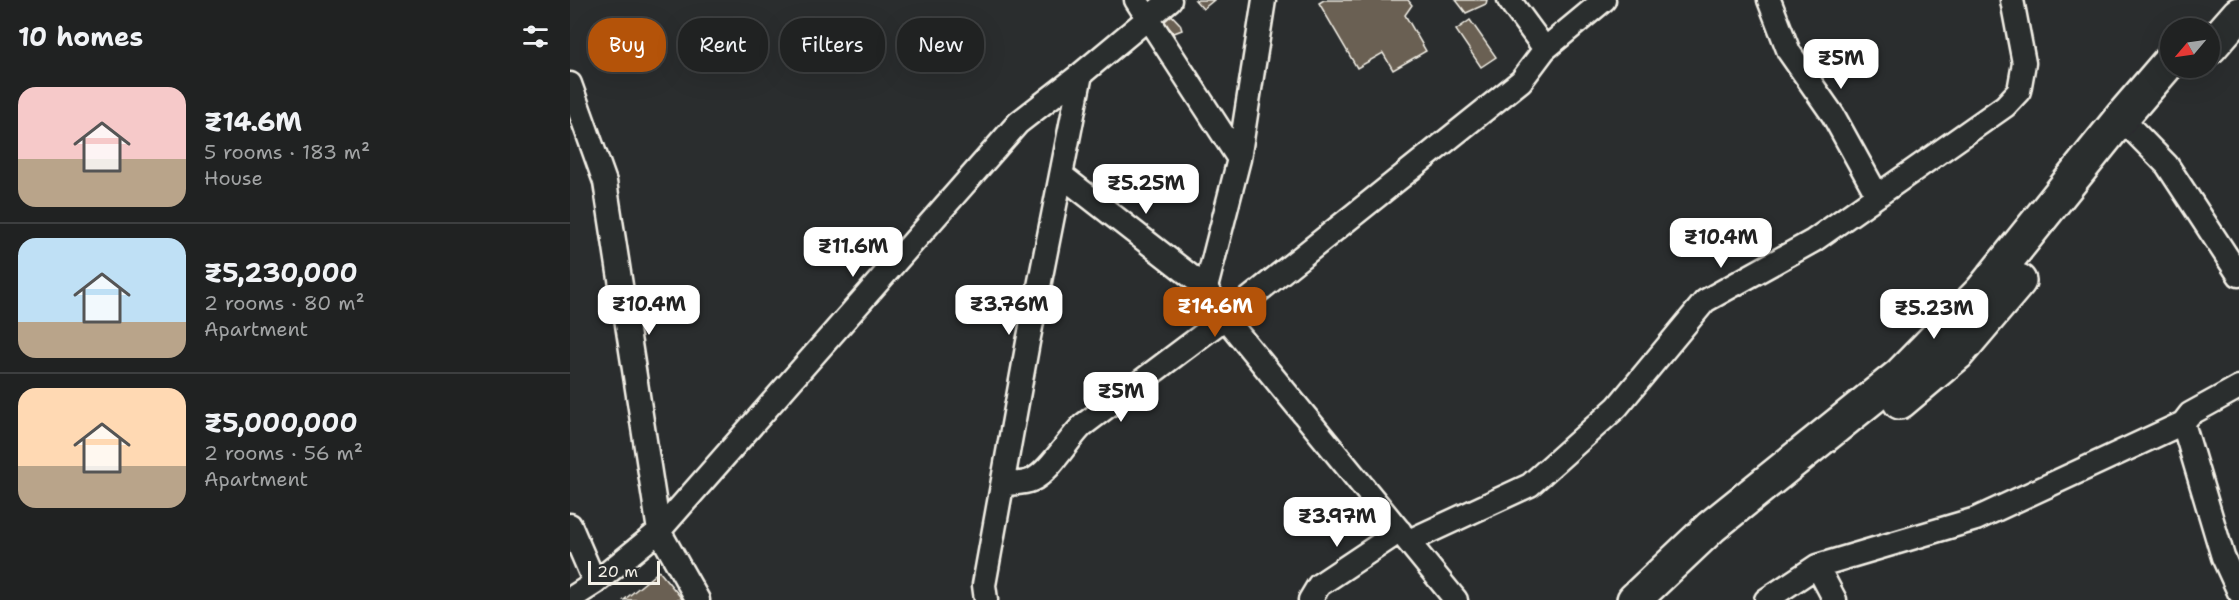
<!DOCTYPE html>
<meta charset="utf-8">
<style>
body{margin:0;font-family:"Shantell Sans",sans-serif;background:#282a2a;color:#f1f3f6;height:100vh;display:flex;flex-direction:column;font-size:22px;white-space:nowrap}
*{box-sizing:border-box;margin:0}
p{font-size:20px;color:#a2a4a5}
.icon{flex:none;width:33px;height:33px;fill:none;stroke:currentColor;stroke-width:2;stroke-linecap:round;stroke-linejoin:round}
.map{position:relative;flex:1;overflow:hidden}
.details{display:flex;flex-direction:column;background:#202222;width:570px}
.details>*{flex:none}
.guide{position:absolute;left:18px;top:18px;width:570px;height:54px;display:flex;gap:12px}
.needle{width:39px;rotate:241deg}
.fabs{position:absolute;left:1590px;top:18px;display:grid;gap:12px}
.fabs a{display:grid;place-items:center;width:60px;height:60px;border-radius:50%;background:#202222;box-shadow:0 6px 24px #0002,0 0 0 2px #3d3f40;font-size:30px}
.scale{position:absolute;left:18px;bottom:15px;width:72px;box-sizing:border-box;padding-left:6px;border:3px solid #f4f1e8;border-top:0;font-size:16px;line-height:21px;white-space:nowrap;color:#f4f1e8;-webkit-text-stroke:4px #2a2d2e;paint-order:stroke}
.price{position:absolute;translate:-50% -51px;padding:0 14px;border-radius:12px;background:#fff;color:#222;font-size:20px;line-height:39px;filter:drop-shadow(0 2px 3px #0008)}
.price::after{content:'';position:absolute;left:50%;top:36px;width:18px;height:14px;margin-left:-9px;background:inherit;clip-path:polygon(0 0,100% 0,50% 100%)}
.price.current{background:#b45309;color:#fff}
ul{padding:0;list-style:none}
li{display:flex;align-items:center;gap:18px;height:150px;padding:0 18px}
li+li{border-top:2px solid #3d3f40}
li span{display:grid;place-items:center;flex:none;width:168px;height:120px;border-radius:18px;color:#555}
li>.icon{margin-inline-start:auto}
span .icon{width:72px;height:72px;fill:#fffc;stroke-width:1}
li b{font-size:26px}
h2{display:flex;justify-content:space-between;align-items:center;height:72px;padding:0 18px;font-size:26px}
.tag{padding:0 21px;border-radius:24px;background:#202222;box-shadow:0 6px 24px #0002,0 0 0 2px #3d3f40;font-size:21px;line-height:54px}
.tag.current{background:#b45309;color:#fff}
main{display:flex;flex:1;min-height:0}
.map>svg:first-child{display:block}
.building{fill:#6b6052;stroke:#f4f1e8;stroke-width:1.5}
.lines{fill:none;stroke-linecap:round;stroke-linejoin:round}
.street-casing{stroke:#f4f1e8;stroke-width:27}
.secondary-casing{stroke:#f4f1e8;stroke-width:38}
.street{stroke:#2a2d2e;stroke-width:22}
.secondary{stroke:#2a2d2e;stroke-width:33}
</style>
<main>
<section class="details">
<h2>10 homes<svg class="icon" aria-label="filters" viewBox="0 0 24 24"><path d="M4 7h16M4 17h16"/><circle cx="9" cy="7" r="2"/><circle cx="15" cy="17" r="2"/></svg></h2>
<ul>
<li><span style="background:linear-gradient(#f6c9c9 60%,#b9a48a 0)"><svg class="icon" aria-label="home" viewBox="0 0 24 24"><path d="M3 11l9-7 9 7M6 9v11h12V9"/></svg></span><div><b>₹14.6M</b><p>5 rooms · 183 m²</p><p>House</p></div></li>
<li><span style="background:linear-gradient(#bfe0f5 70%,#b9a48a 0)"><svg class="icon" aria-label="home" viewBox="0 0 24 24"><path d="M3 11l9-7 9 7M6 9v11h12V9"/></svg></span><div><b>₹5,230,000</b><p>2 rooms · 80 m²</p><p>Apartment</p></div></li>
<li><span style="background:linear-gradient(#ffd9b3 65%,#b9a48a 0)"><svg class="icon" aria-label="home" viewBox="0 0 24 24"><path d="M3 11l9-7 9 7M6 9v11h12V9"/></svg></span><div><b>₹5,000,000</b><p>2 rooms · 56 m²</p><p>Apartment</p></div></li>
</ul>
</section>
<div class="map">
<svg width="1669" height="600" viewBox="0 0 1669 600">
<rect width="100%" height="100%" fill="#2a2d2e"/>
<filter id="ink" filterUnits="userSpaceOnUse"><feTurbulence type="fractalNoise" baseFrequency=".0167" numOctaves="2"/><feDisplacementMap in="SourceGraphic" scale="12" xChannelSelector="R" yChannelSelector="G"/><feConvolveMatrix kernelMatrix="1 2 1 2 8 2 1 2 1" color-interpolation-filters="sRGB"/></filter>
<g filter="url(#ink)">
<!-- building -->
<path class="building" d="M 625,0 L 644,0 L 633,9 Z
M 754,0 L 838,0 L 842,5 L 835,15 L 856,51 L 823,70 L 813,53 L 787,68 L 749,3 Z
M 886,0 L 917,0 L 916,4 L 896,13 Z
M 594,7 L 610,24 L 612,30 L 604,33 L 587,15 Z
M 900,20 L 926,57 L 911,67 L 886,30 Z
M 89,571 L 113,600 L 54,600 Z"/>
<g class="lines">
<defs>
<path id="street" d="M 566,0 L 669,159
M 694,0 L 669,159 L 636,288 L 655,318 L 886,600
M 939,0 L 975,49
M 1199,0 L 1219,52 L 1263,115 L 1307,195
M 0,84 L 35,182 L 89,531 L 128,600
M 1551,118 L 1597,165 L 1669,275
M 491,175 L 636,288
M 1669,387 L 1620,414 L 1613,423 L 1653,557 L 1669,592
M 434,484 C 442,483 454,484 462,480 C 480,472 498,439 513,425 L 655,318 L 951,81 L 975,49 L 1034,0
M 0,525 L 25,583
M 839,541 L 960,485 L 1047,407 L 1135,301 L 1243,241 L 1435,106 L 1449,91 L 1454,63 L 1442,0
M 1247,566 L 1265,600
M 0,599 L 25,583 L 89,531 L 448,123 L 511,74 L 600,0
M 416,600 L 414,585 L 458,342 L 511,74
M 740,600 L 749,585 L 830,531
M 1196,600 L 1247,566 L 1406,519 L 1613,423"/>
<path id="secondary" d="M 1640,47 L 1669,14
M 1330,402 L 1387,354 L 1449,281
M 1064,600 L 1141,527 L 1330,375 L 1412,291 L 1551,118 L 1600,61"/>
</defs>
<!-- street casing -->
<use href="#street" class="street-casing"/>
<!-- secondary casing -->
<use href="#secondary" class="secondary-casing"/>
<!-- street -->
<use href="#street" class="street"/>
<!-- secondary -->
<use href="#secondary" class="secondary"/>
</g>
</g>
</svg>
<div class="fabs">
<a><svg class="needle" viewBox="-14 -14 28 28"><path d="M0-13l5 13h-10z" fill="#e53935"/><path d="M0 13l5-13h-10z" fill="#a2a4a5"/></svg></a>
</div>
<div class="scale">20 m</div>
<b class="price" style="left:1271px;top:90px">₹5M</b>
<b class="price" style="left:576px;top:215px">₹5.25M</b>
<b class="price" style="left:1151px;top:269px">₹10.4M</b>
<b class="price" style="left:283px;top:278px">₹11.6M</b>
<b class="price" style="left:79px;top:336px">₹10.4M</b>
<b class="price" style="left:439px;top:336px">₹3.76M</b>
<b class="price current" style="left:645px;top:338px">₹14.6M</b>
<b class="price" style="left:1364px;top:340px">₹5.23M</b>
<b class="price" style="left:551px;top:423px">₹5M</b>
<b class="price" style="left:767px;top:548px">₹3.97M</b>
<div class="guide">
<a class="tag current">Buy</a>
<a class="tag">Rent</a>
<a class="tag">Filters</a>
<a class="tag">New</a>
</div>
</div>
</main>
